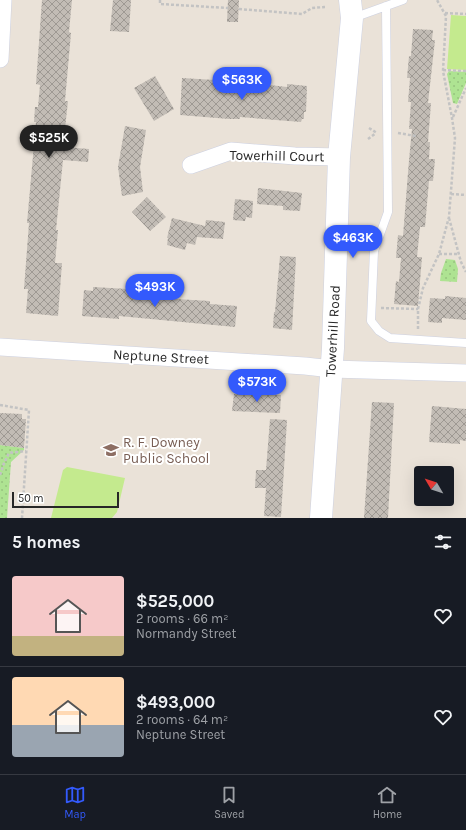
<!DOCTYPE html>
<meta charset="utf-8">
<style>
body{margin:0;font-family:Karla,sans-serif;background:#20242c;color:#f1f3f6;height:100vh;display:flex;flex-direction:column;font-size:15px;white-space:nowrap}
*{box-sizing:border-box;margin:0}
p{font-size:13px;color:#9ea1a6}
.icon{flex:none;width:22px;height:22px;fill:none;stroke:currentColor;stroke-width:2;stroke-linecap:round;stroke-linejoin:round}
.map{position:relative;height:518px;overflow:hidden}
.drawer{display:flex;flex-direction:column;background:#171b24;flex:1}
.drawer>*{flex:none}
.needle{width:26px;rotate:309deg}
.controls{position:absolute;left:414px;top:466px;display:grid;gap:8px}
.controls a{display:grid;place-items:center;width:40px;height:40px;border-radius:4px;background:#171b24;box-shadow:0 4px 16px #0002;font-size:20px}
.scale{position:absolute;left:12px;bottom:10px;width:107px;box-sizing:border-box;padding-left:4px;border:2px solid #272727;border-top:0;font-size:11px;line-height:14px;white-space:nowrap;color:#272727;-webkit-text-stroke:3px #fff;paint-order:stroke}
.price{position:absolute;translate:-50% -34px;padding:0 9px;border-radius:14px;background:#335afc;color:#fff;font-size:13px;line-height:26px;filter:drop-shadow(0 1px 2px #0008)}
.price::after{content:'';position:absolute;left:50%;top:24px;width:12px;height:9px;margin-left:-6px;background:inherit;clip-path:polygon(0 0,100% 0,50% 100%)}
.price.current{background:#222;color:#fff}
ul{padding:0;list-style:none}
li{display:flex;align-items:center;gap:12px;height:100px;padding:0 12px}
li+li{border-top:1px solid #363941}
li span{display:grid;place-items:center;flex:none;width:112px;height:80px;border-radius:4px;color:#555}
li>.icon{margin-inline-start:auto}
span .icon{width:48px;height:48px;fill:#fffc;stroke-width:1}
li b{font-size:17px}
h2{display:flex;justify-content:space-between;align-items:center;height:48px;padding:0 12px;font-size:17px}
.tabs{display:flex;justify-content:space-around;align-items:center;height:56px;border-top:1px solid #363941;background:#171b24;font-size:11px;color:#9ea1a6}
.tabs a{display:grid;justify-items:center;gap:2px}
.tabs .current{color:#335afc}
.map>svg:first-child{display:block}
.green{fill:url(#green-dots)}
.pitch{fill:#c4ea8e}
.building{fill:url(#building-cross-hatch)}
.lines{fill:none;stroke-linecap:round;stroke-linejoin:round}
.lane-casing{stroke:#cdd1e1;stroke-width:9}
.street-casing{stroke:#cdd1e1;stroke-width:18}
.secondary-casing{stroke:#cdd1e1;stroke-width:23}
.path{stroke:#c3c3c3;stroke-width:2.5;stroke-dasharray:3 2;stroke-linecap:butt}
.lane{stroke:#fff;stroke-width:8}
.street{stroke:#fff;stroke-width:17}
.secondary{stroke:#fff;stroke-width:22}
.labels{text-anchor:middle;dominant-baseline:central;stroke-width:4;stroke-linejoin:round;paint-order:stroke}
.street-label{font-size:14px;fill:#272727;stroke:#fff}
.education-label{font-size:14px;fill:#785e54;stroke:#fff;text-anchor:start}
</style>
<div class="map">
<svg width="466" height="518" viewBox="0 0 466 518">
<defs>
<pattern id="green-dots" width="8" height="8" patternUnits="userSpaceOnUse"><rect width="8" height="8" fill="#aee392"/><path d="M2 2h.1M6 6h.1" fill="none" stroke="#96c37e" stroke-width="1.8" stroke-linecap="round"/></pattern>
<pattern id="building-cross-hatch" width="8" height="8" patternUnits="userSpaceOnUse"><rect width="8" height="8" fill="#c2bcb5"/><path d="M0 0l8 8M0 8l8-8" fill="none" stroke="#9e9993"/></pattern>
</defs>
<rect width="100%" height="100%" fill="#eae2d8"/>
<!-- green -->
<path class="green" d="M 449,71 L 466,72 L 466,83 L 457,104 L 453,103 L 447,74 Z
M 446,259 L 455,260 L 458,269 L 457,282 L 440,281 L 441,273 Z
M 0,445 L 24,448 L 24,450 L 11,462 L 7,518 L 0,518 Z"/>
<!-- pitch -->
<path class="pitch" d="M 451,15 L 466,16 L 466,70 L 447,69 Z
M 67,467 L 125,478 L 117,512 L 112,518 L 51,518 L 63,470 Z"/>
<!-- building -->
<path class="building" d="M 42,0 L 72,0 L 69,32 L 71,33 L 65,101 L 68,101 L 63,147 L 89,149 L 88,162 L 63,160 L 56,230 L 58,230 L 55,263 L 62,263 L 58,316 L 26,313 L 28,289 L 24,289 L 29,223 L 27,223 L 36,122 L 34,122 L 35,107 L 38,107 L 40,85 L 36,84 Z
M 113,0 L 131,0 L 129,32 L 110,31 Z
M 228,0 L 239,0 L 238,22 L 227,22 Z
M 413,29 L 433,30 L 432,40 L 435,40 L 428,103 L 431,103 L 428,142 L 430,142 L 429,159 L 435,159 L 433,181 L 429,181 L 425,227 L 420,227 L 417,257 L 422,257 L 418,306 L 394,304 L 396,281 L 399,282 L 401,258 L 396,258 L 398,235 L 403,236 L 409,160 L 412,129 L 409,129 L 411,102 L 408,102 L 410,78 L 407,78 L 409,56 L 411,56 Z
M 155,76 L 174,109 L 154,121 L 134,88 Z
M 182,78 L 231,81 L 231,83 L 261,86 L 261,84 L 287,87 L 287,84 L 307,86 L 306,112 L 304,112 L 304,119 L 302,119 L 301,122 L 240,117 L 240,119 L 229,119 L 180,115 Z
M 125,126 L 146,130 L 140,167 L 143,192 L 122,196 L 118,167 Z
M 258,188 L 302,193 L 300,211 L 283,210 L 283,206 L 257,204 Z
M 147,197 L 166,217 L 150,231 L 132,212 Z
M 235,199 L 253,201 L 252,218 L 246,217 L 245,221 L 233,220 Z
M 172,218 L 205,226 L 206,220 L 225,222 L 223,239 L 197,237 L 195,245 L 187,243 L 185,250 L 167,245 L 168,238 L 167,238 Z
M 280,256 L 296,257 L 292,330 L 273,328 L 274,312 L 275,312 Z
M 93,287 L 128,289 L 128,292 L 160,295 L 159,298 L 210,301 L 210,304 L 237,306 L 235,327 L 119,316 L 119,319 L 82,316 L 84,290 L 93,291 Z
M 445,296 L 466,298 L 466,320 L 442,318 L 442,323 L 428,322 L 430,298 L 445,299 Z
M 234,394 L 281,395 L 280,413 L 232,411 Z
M 372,402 L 394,403 L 388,518 L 364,518 Z
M 432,406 L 466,409 L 466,441 L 460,440 L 460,444 L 429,442 Z
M 0,413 L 22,414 L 22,419 L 26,419 L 24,448 L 0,445 Z
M 270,419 L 287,420 L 281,517 L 264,516 L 266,488 L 255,488 L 256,470 L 266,470 Z"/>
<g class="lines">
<defs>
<path id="lane" d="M 386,6 L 388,212 L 374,251 L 371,321 L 379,331 L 390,338 L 466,343
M 353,18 L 403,0"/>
<path id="street" d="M 0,59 L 3,0
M 191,165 L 231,151 L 295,156 L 339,157
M 0,347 L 305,366 L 332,369 L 466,373"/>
<path id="secondary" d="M 321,518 L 333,348 L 339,157 L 352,18 L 350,0"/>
</defs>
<!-- lane casing -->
<use href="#lane" class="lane-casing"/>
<!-- street casing -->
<use href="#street" class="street-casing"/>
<!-- secondary casing -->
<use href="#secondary" class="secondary-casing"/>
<!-- path -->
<path class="path" d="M 160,0 L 160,4 L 228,8
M 239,9 L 302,14 L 312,8 L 325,7
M 445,13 L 466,14
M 443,70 L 466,71
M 453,117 L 466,88
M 369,128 L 377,133
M 398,133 L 416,136
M 368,139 L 376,133
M 451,194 L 466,195
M 449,218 L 461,262 L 466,272
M 439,254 L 459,254
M 381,308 L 418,309
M 418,329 L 418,309 L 423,288 L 439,254 L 449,217 L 455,138 L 452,118 L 443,71 L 446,16 L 437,0
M 0,405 L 29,410 L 22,518
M 0,475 L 4,463 L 9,453 L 26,451"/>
<!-- lane -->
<use href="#lane" class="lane"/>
<!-- street -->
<use href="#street" class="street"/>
<!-- secondary -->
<use href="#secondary" class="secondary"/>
</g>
<!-- icons -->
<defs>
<symbol id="school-bare" viewBox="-9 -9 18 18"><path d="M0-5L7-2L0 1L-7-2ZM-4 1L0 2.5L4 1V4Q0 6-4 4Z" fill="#8d6e63" stroke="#fff" stroke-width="2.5" paint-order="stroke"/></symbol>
</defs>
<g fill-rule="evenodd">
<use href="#school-bare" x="100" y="439" width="22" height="22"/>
</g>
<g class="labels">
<!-- street labels -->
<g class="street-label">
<text transform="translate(277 156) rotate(1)">Towerhill Court</text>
<text transform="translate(333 331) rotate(-87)">Towerhill Road</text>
<text transform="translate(161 357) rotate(3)">Neptune Street</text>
</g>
<!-- education labels -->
<g class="education-label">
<text x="123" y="442">R. F. Downey<tspan x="123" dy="16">Public School</tspan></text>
</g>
</g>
</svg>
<div class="controls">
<a><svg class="needle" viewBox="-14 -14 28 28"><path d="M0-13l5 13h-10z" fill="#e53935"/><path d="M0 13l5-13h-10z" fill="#9ea1a6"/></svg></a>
</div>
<div class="scale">50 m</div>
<b class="price" style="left:242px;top:101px">$563K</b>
<b class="price current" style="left:49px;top:159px">$525K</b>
<b class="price" style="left:353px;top:259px">$463K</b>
<b class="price" style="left:155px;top:308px">$493K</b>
<b class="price" style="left:257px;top:403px">$573K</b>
</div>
<section class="drawer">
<h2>5 homes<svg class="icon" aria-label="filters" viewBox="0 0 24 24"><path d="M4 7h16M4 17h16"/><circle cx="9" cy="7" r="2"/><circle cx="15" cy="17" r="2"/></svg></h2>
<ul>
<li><span style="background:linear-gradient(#f6c9c9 75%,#c2b280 0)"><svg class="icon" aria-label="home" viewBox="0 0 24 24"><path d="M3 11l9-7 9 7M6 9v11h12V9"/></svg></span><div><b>$525,000</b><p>2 rooms · 66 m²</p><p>Normandy Street</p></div><svg class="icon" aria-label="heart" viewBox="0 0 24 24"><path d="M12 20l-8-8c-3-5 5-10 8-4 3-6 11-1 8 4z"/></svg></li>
<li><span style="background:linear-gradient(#ffd9b3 60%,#9aa5b1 0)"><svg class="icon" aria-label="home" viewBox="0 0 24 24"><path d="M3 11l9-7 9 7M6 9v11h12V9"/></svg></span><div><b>$493,000</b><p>2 rooms · 64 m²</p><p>Neptune Street</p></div><svg class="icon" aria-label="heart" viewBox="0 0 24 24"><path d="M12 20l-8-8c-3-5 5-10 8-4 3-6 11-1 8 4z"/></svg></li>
</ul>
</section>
<nav class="tabs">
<a class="current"><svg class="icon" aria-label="map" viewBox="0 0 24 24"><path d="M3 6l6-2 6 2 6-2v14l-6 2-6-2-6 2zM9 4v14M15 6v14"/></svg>Map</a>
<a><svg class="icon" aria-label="saved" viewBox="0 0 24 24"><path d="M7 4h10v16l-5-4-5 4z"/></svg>Saved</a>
<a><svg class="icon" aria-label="home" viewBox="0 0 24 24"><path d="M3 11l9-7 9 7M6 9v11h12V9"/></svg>Home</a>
</nav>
